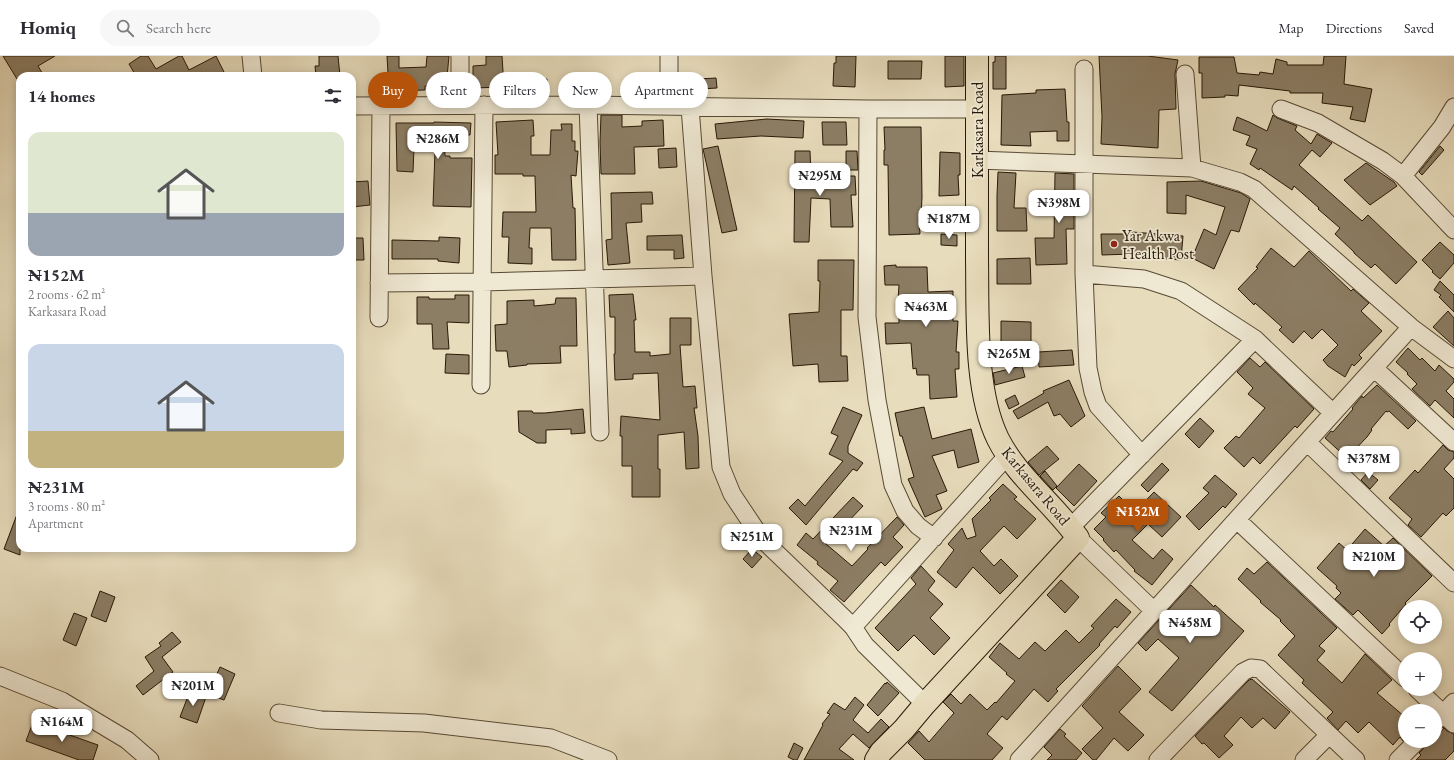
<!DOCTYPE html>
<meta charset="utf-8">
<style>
body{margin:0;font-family:"EB Garamond",serif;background:#f7f7f7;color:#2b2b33;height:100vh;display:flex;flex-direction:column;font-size:15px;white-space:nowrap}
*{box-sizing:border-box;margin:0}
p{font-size:13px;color:#7c7c81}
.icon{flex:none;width:22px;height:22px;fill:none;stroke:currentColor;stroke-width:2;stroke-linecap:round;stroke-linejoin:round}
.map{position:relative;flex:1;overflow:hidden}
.sheet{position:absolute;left:16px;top:16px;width:340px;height:480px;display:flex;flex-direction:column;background:#fff;border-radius:12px;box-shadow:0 2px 10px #0003}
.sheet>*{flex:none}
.banner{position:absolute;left:368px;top:16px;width:380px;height:36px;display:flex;gap:8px}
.fabs{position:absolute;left:1398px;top:544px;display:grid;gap:8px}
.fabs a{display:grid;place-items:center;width:44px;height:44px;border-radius:50%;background:#fff;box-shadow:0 2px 10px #0003;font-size:20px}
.price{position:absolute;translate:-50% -34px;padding:0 9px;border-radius:8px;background:#fff;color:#222;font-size:13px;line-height:26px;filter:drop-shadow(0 1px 2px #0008)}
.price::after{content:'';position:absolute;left:50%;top:24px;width:12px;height:9px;margin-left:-6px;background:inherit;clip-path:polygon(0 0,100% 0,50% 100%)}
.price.selected{background:#b45309;color:#fff}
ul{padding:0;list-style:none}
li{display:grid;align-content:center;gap:8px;height:212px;padding:0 12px}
li span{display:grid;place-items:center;height:124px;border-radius:12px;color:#555}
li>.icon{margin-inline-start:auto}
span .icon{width:72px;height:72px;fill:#fffc;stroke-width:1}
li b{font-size:17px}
h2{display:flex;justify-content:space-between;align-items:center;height:48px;padding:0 12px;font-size:17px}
.tag{padding:0 14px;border-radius:18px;background:#fff;box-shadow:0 2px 10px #0003;font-size:14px;line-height:36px}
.tag.selected{background:#b45309;color:#fff}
header{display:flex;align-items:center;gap:24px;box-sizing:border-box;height:56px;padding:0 20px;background:#fff;border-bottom:1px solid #e1e1e2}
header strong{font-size:19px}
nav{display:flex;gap:22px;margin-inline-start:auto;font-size:14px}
.search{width:280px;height:36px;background:#f7f7f7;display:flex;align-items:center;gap:10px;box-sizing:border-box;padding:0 14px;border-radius:22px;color:#7c7c81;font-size:15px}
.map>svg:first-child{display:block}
.building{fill:#8c7e65;stroke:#291907}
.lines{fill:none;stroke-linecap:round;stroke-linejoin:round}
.minor-casing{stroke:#584a34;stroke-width:19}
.major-casing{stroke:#291907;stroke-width:24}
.minor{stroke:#efe8d3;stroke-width:17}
.major{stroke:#e7dcbc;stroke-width:22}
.poi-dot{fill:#8f2418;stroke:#efe8d3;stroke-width:1.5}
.labels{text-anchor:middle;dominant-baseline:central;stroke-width:3.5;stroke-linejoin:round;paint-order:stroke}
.street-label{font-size:16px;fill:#291907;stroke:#efe8d3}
.poi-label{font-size:16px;fill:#291907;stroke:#efe8d3;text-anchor:start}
</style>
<header>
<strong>Homiq</strong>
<div class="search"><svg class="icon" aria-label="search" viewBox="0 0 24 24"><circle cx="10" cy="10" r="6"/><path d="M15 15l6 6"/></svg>Search here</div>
<nav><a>Map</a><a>Directions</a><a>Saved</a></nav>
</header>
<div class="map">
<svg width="1454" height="704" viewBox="0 0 1454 704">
<rect width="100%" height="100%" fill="#e7dcbc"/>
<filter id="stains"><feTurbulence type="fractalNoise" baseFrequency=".005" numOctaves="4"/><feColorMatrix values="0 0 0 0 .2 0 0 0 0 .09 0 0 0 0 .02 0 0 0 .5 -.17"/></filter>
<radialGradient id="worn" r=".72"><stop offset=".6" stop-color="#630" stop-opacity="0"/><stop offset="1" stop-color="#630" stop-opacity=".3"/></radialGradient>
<!-- building -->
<path class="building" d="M 3,0 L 55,0 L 38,10 L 44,20 L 20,20 L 17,23 Z
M 141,0 L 148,0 L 156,13 L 179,0 L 182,0 L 189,14 L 216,0 L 226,20 L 136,20 L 129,8 Z
M 319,0 L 338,0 L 340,20 L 316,20 L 315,10 L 319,10 Z
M 387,0 L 399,0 L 399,12 L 426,11 L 427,0 L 449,0 L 446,32 L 425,30 L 425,34 L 389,35 Z
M 486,0 L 502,0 L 504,31 L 473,32 L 473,10 L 486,9 Z
M 836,0 L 856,0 L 855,31 L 833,30 L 834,7 L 836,7 Z
M 945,0 L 964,0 L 964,30 L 945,31 Z
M 995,0 L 1006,0 L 1006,33 L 993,33 L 993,6 L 995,6 Z
M 1099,0 L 1148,0 L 1178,4 L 1175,18 L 1176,53 L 1159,54 L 1158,92 L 1101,88 L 1102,61 Z
M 1324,0 L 1346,0 L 1344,28 L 1372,33 L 1365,66 L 1350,63 L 1353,51 L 1322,47 L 1323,37 L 1290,37 L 1290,35 L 1239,29 L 1238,40 L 1225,39 L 1225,41 L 1202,42 L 1202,17 L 1199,17 L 1199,1 L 1234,1 L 1237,17 L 1259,19 L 1260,16 L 1273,18 L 1276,3 L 1287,6 L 1287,9 L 1323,9 Z
M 888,5 L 922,5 L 921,23 L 888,23 Z
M 716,22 L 717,32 L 700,33 L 699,23 Z
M 547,23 L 547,37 L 531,38 L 530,24 Z
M 1065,33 L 1067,66 L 1069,66 L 1069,85 L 1057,85 L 1057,75 L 1030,76 L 1031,90 L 1001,89 L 1002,39 L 1036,37 L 1036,34 Z
M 601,59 L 622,59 L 622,71 L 642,70 L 642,65 L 663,64 L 664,90 L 634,91 L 635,118 L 601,118 L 600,86 Z
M 1273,59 L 1277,62 L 1297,70 L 1295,74 L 1311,88 L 1317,78 L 1332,87 L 1320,101 L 1312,94 L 1299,109 L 1362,165 L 1368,159 L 1417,206 L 1396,228 L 1375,208 L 1371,212 L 1354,197 L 1354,196 L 1335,178 L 1340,172 L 1318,153 L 1319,152 L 1294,130 L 1292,134 L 1260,112 L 1259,114 L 1250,108 L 1257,93 L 1246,89 L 1250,80 L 1233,74 L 1237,61 L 1249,66 L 1267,75 Z
M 767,63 L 804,65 L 803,82 L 761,80 L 717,83 L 715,68 Z
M 533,64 L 534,80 L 531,80 L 531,99 L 550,99 L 551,74 L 562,74 L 561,68 L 572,68 L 572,85 L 575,85 L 575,95 L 578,95 L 576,120 L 571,119 L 573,152 L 575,152 L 576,204 L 552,204 L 551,172 L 530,172 L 529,192 L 532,192 L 532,208 L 508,207 L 509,181 L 502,181 L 503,156 L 536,156 L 535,120 L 523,120 L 523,118 L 495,118 L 495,99 L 498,99 L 496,66 Z
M 434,66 L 471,67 L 470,79 L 444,78 L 445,100 L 450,100 L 450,102 L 472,102 L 471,151 L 433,150 L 435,95 L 433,95 L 433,92 L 414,92 L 413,116 L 397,115 L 396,67 L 434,67 Z
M 822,66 L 846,66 L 847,89 L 823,89 Z
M 884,71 L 921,71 L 922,141 L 921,162 L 919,162 L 920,178 L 889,179 L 888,109 L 884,109 L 884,94 L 885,94 Z
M 718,90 L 737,174 L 722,177 L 703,93 Z
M 1440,90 L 1444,94 L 1422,119 L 1419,116 Z
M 676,92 L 677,111 L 659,112 L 658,93 Z
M 795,95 L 810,95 L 811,120 L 855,120 L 856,139 L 851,139 L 853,171 L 831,171 L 830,143 L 811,142 L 809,186 L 794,186 Z
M 846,95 L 857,95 L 858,114 L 846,114 Z
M 940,96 L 960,97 L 960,119 L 958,119 L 959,139 L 939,140 Z
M 1366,107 L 1394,126 L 1397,130 L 1370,149 L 1344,124 Z
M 998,116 L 1016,117 L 1014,152 L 1026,152 L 1027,175 L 997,175 L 997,140 Z
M 1055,117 L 1074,118 L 1074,173 L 1066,173 L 1067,208 L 1036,209 L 1035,182 L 1054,182 Z
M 368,125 L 370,149 L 352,151 L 352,126 Z
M 1201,125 L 1241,137 L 1250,143 L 1239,176 L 1231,174 L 1214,213 L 1192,202 L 1204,173 L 1216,179 L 1225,151 L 1186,139 L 1186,158 L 1167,157 L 1167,126 Z
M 652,136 L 653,148 L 641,148 L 642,166 L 626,167 L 630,207 L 608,209 L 606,184 L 612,183 L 611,137 Z
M 1132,176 L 1183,180 L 1181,204 L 1131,200 L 1131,198 L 1102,199 L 1101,178 L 1132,178 Z
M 941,178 L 957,179 L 957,190 L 941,189 Z
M 682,179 L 684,202 L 674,203 L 674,194 L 647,194 L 647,180 Z
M 439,181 L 460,182 L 459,207 L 438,205 L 438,203 L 392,203 L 392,184 L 439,185 Z
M 352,182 L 363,182 L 364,204 L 352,204 Z
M 1440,186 L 1454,199 L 1454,207 L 1440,223 L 1432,216 L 1433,215 L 1422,204 Z
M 1271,192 L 1294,211 L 1309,195 L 1351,235 L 1353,233 L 1369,247 L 1361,255 L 1382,275 L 1359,299 L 1362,302 L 1354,310 L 1352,308 L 1345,321 L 1328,310 L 1323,304 L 1338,289 L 1322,273 L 1312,283 L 1304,275 L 1293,287 L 1279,274 L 1282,271 L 1255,247 L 1254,249 L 1238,233 L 1258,212 L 1256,211 Z
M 1030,202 L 1031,228 L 997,228 L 997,203 Z
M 818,204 L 854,204 L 853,254 L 841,254 L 841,300 L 847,300 L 848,325 L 819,326 L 818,308 L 793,310 L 789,258 L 819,256 L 820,225 L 818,225 Z
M 896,209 L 896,211 L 927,211 L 928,236 L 953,235 L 953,265 L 958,265 L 956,296 L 959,296 L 959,313 L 955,313 L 957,341 L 930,343 L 929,319 L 917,319 L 916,312 L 913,313 L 911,287 L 886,288 L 885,267 L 899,267 L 899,244 L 898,244 L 899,229 L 885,229 L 884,210 Z
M 1440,225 L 1454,239 L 1454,256 L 1439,241 L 1441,239 L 1434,234 Z
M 633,238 L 636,264 L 634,264 L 635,296 L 650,296 L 650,300 L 670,298 L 670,262 L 691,262 L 691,289 L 680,289 L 683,331 L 695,330 L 697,352 L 694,352 L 698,380 L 699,412 L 686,413 L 684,376 L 658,379 L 658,413 L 660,413 L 660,441 L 632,441 L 632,410 L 622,410 L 622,380 L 620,380 L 621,360 L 660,364 L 658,317 L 633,318 L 633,323 L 615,324 L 614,298 L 615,298 L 615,261 L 610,261 L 609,239 Z
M 455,239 L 469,239 L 469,267 L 447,266 L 449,293 L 433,293 L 432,268 L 417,268 L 417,241 L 429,241 L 429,243 L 455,243 Z
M 556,242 L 576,242 L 577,290 L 560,290 L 561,307 L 527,308 L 527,309 L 509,311 L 507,295 L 496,295 L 495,269 L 507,268 L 507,245 L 534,244 L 534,250 L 555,248 Z
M 1448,255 L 1454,262 L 1454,290 L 1433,271 Z
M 1001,265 L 1031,266 L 1031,287 L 1001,286 Z
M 1408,292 L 1420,304 L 1422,302 L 1435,315 L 1439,309 L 1454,323 L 1454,326 L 1446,335 L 1454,343 L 1454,362 L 1435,344 L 1430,350 L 1412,333 L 1417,328 L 1407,318 L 1408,317 L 1396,306 Z
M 1072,294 L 1074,309 L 1039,311 L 1038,296 Z
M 446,298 L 469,299 L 469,318 L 445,317 Z
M 1250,302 L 1260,311 L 1265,306 L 1314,353 L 1297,372 L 1295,370 L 1260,408 L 1253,401 L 1244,411 L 1224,392 L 1236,380 L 1239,382 L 1265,352 L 1248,338 L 1253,332 L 1237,316 Z
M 1022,310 L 1025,321 L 995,329 L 993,317 Z
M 1069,324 L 1085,360 L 1071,371 L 1060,358 L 1054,360 L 1048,346 L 1018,363 L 1013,355 L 1044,337 L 1043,335 Z
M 1377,329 L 1416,365 L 1408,373 L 1389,355 L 1387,356 L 1386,355 L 1371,373 L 1372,374 L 1367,381 L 1347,402 L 1325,382 L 1331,375 L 1333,376 L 1353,353 L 1352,352 L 1362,340 L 1363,342 Z
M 1015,339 L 1019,348 L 1009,353 L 1005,344 Z
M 843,351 L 862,359 L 848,390 L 848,397 L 863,407 L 857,415 L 853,413 L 806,469 L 789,452 L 798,443 L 805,450 L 843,405 L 829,398 L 838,380 L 831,377 Z
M 924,351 L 932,383 L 971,373 L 979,406 L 958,412 L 954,394 L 932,400 L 947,435 L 936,439 L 942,453 L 925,461 L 908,423 L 914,421 L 902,380 L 900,380 L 895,357 Z
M 583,353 L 585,377 L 571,378 L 571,373 L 546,374 L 546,387 L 537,387 L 519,376 L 518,355 L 532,355 L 533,357 L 545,357 Z
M 1200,362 L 1214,375 L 1199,392 L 1185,378 Z
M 1443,389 L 1448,394 L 1454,396 L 1454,402 L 1444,413 L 1454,423 L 1454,452 L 1446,460 L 1443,457 L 1421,481 L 1408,469 L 1412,463 L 1389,442 L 1415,414 L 1418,417 Z
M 1047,390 L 1059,403 L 1039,419 L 1028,406 Z
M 1162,407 L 1169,414 L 1148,436 L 1141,429 Z
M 1079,408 L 1097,425 L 1074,450 L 1056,432 Z
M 1045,415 L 1057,430 L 1053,434 L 1040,420 Z
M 1368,416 L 1378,424 L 1370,433 L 1361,424 Z
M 1215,419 L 1237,438 L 1225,452 L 1223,450 L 1199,474 L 1186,460 L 1209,437 L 1203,432 Z
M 1003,428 L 1017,441 L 1014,443 L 1036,463 L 1017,483 L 1004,470 L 980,495 L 994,510 L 1001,503 L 1018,520 L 1000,538 L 973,511 L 956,532 L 937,516 L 954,494 L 948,488 L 962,472 L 967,483 L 976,480 L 972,463 L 991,444 L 989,442 Z
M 1154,436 L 1181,461 L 1162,481 L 1148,468 L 1132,484 L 1153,503 L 1162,493 L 1173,503 L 1152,529 L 1134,515 L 1135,514 L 1116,494 L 1114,496 L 1103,484 L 1104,483 L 1094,473 L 1106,461 L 1101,457 L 1119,440 L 1135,456 Z
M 853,441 L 863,450 L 843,471 L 842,470 L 826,488 L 852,510 L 868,493 L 867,492 L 897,461 L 904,469 L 893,481 L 903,491 L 885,510 L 881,506 L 844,546 L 830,534 L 838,525 L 817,508 L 818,506 L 797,489 L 806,477 L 813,483 Z
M 19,453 L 20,453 L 20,499 L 4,493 Z
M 1365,473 L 1384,490 L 1393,482 L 1432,520 L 1405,547 L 1406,548 L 1389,568 L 1390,569 L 1382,578 L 1358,554 L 1353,559 L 1335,543 L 1341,537 L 1336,532 L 1337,530 L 1317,512 L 1339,487 L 1347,494 Z
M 752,493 L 762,501 L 752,512 L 743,503 Z
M 1267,506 L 1337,572 L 1319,590 L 1325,595 L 1317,604 L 1342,627 L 1365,598 L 1392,624 L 1377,637 L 1405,661 L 1405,683 L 1403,685 L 1400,681 L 1393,689 L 1369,666 L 1358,677 L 1346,665 L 1338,674 L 1327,662 L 1333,656 L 1302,627 L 1304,624 L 1278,599 L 1295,580 L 1280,565 L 1281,564 L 1260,546 L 1261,545 L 1238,523 L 1247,512 L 1254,518 Z
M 921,510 L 935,525 L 928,534 L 943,548 L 930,562 L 950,582 L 934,599 L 914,579 L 898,595 L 875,572 L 916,528 L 911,522 Z
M 1061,524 L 1079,541 L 1065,557 L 1047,539 Z
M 1191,529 L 1214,551 L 1215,549 L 1244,575 L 1172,655 L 1149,636 L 1179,602 L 1158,583 L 1146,595 L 1138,587 Z
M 100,535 L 115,541 L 106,566 L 91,560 Z
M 1116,543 L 1131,556 L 1117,572 L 1115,570 L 1099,588 L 1100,589 L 1056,633 L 1058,635 L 1048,646 L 1034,633 L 1007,664 L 1002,660 L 987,678 L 1003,692 L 992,704 L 925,704 L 908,687 L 919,675 L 929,686 L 954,657 L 943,646 L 951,638 L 961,648 L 970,638 L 987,654 L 995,646 L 996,647 L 1015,625 L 1006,618 L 1007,617 L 989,601 L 1000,587 L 1019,603 L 1035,586 L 1045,595 L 1066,574 L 1079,587 L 1094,572 L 1091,570 Z
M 74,557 L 87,562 L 76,590 L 63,584 Z
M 172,576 L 181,586 L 162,601 L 173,616 L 143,639 L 136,630 L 154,615 L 145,601 L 161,590 L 159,587 Z
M 1118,610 L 1141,633 L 1119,656 L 1144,679 L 1128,695 L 1114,682 L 1096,704 L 1093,704 L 1082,693 L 1103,672 L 1082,650 Z
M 220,611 L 235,618 L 224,644 L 208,638 Z
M 1252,623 L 1290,656 L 1275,673 L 1263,662 L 1252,672 L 1241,661 L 1224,680 L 1233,689 L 1219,702 L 1204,687 L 1202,688 L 1195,680 L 1249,624 Z
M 887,626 L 899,637 L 878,660 L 867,649 L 885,627 L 886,628 Z
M 190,635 L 206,641 L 197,667 L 180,661 Z
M 855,641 L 864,649 L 853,664 L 868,677 L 881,663 L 889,671 L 869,692 L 853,678 L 839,693 L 854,704 L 804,704 L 823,669 L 822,668 L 830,658 L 827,657 L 834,647 L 845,654 Z
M 33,666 L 98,689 L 93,704 L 79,704 L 26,685 Z
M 1444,672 L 1447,675 L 1454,678 L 1454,695 L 1445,704 L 1416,704 L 1421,699 L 1419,697 L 1429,687 L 1431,688 L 1435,685 L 1435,683 Z
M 1060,673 L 1066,678 L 1064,680 L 1082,697 L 1076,704 L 1047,704 L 1052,699 L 1044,691 Z
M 794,687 L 803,692 L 797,704 L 794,704 L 788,701 Z"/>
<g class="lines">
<defs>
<path id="minor" d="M 251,0 L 253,20
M 460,0 L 460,49
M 1084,13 L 1084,218 L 1144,223 L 1181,235 L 1255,283 L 1333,357
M 1185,18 L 1192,112
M 588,49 L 600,376
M 352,50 L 588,49 L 868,53 L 977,53
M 669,50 L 669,0
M 690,51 L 703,220 L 721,411 L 732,438 L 762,483 L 845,563 L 853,571 L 865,589 L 925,648
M 868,53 L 867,261 L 877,344 L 893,429 L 905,455 L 918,470 L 934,482
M 1281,53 L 1318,67 L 1383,105 L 1403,120 L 1454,174
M 976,104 L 1192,112 L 1240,126 L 1254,133 L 1411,271 L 1454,303
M 1403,120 L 1442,71 L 1454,51
M 1084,218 L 1088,312 L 1093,336 L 1098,350 L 1142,399
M 379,227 L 482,226 L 703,220
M 379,262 L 381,50
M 1374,312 L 1454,386
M 481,329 L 484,49
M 1307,386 L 1454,527
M 1237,464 L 1405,622
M 1070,472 L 1255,283
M 1078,482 L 1154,555
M 853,571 L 1007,400
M 0,620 L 62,645 L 127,684 L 150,704
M 1417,633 L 1454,668
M 279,657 L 321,664 L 424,667 L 551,682 L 608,704
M 1435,666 L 1454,646
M 1019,704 L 1411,271
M 1158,704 L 1243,616 L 1251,612 L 1260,613 L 1356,704
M 1304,704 L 1329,679
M 1398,704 L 1417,685"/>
<path id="major" d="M 876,704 L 881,696 L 904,673 L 925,648 L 1078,482 C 1053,447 1017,421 998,383 C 974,334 978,258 977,203 C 977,136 977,68 977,0"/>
</defs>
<!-- minor casing -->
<use href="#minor" class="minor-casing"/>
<!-- major casing -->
<use href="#major" class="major-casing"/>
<!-- minor -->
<use href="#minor" class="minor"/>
<!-- major -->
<use href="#major" class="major"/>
</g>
<!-- markers -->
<circle class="poi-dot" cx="1114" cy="188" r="4"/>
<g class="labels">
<!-- street labels -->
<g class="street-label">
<text transform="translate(977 74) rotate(-90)">Karkasara Road</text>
<text transform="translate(1036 430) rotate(50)">Karkasara Road</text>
</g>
<!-- poi labels -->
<g class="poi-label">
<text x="1122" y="179">Yar Akwa<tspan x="1122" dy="18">Health Post</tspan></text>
</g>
</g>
<rect width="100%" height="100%" filter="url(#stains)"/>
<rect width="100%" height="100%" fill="url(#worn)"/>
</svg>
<div class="fabs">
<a><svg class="icon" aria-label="locate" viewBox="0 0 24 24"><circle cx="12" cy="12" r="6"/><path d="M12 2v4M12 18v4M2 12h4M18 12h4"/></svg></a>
<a>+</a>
<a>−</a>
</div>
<b class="price" style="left:438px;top:104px">₦286M</b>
<b class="price" style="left:820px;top:141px">₦295M</b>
<b class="price" style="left:1059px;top:168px">₦398M</b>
<b class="price" style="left:949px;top:184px">₦187M</b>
<b class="price" style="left:926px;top:272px">₦463M</b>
<b class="price" style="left:1009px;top:319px">₦265M</b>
<b class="price" style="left:1369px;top:424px">₦378M</b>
<b class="price selected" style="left:1138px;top:477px">₦152M</b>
<b class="price" style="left:851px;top:496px">₦231M</b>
<b class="price" style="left:752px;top:502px">₦251M</b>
<b class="price" style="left:1374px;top:522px">₦210M</b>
<b class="price" style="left:1190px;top:588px">₦458M</b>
<b class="price" style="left:193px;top:651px">₦201M</b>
<b class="price" style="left:62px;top:687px">₦164M</b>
<div class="banner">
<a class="tag selected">Buy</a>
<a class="tag">Rent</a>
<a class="tag">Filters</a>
<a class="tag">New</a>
<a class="tag">Apartment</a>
</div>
<section class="sheet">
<h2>14 homes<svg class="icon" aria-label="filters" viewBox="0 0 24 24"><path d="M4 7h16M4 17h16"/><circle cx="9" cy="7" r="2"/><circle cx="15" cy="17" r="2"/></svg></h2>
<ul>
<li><span style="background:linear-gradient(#dfe7d0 65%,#9aa5b1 0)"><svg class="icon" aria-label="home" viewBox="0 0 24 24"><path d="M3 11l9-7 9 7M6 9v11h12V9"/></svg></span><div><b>₦152M</b><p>2 rooms · 62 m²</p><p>Karkasara Road</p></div></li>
<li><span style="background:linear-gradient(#c9d6e8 70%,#c2b280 0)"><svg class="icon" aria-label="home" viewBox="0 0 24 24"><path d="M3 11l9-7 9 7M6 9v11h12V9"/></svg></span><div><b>₦231M</b><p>3 rooms · 80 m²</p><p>Apartment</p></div></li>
</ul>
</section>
</div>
